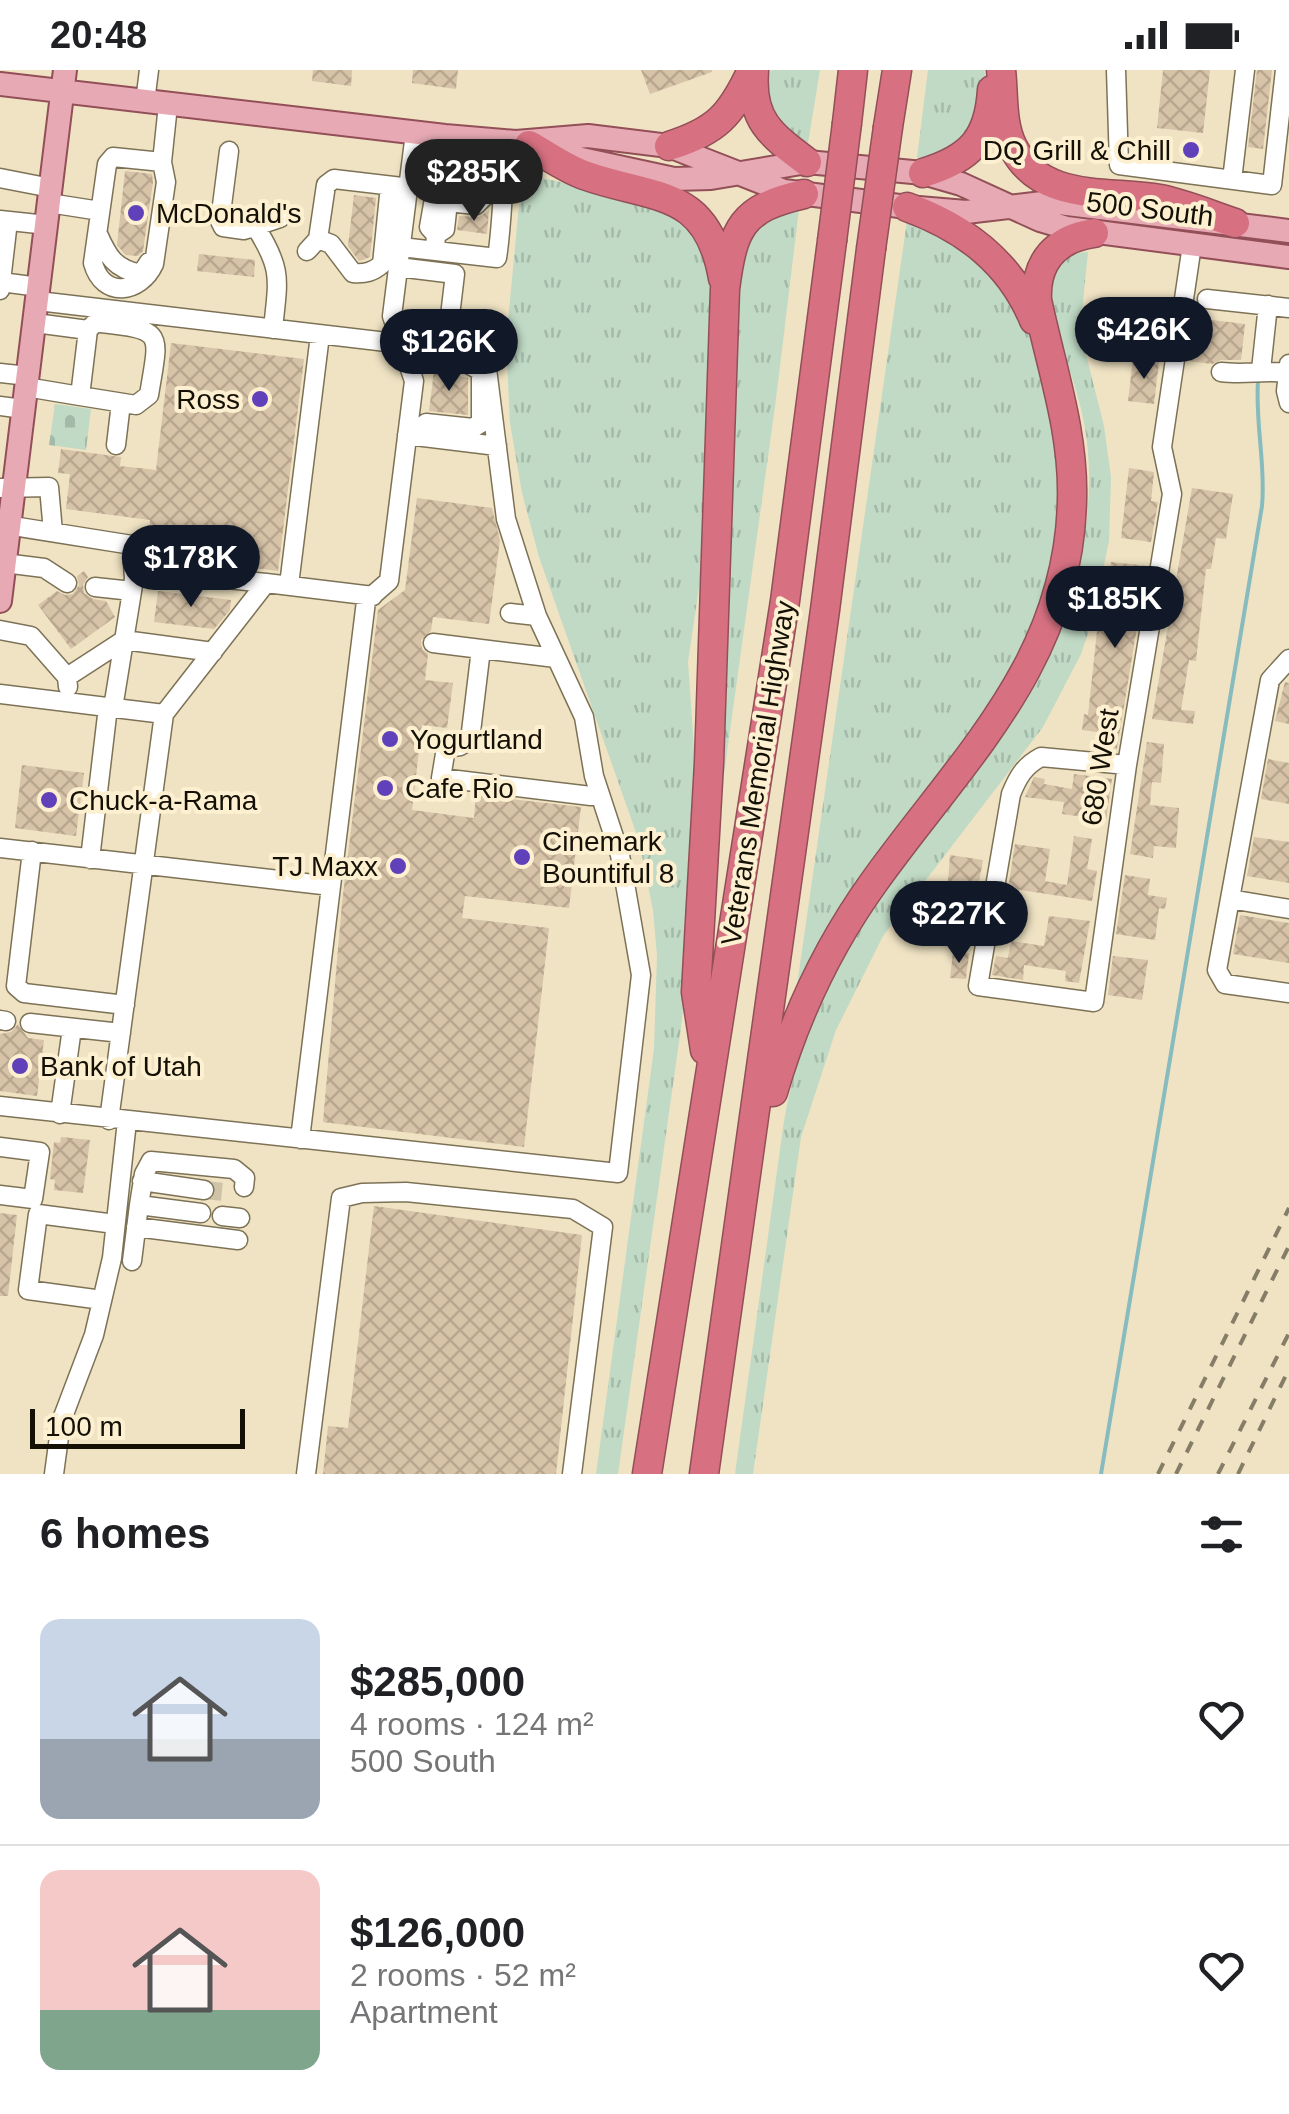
<!DOCTYPE html>
<meta charset="utf-8">
<style>
body{margin:0;font-family:Arial,sans-serif;background:#f6f6f6;color:#202124;height:100vh;display:flex;flex-direction:column;font-size:38px;white-space:nowrap}
*{box-sizing:border-box;margin:0}
p{font-size:32px;color:#757577}
.icon{flex:none;width:55px;height:55px;fill:none;stroke:currentColor;stroke-width:2;stroke-linecap:round;stroke-linejoin:round}
.map{position:relative;height:1404px;overflow:hidden}
.drawer{display:flex;flex-direction:column;background:#fff;flex:1}
.drawer>*{flex:none}
.scale{position:absolute;left:30px;bottom:25px;width:215px;box-sizing:border-box;padding-left:10px;border:5px solid #141006;border-top:0;font-size:28px;line-height:35px;white-space:nowrap;color:#141006;-webkit-text-stroke:8px #fcf0d0;paint-order:stroke}
.price{position:absolute;translate:-50% -85px;padding:0 22px;border-radius:35px;background:#111827;color:#fff;font-size:32px;line-height:65px;filter:drop-shadow(0 2px 5px #0008)}
.price::after{content:'';position:absolute;left:50%;top:60px;width:30px;height:22px;margin-left:-15px;background:inherit;clip-path:polygon(0 0,100% 0,50% 100%)}
.price.on{background:#222;color:#fff}
ul{padding:0;list-style:none}
li{display:flex;align-items:center;gap:30px;height:250px;padding:0 40px}
li+li{border-top:2px solid #e0e0e0}
li span{display:grid;place-items:center;flex:none;width:280px;height:200px;border-radius:20px;color:#555}
li>.icon{margin-inline-start:auto}
span .icon{width:120px;height:120px;fill:#fffc;stroke-width:1}
li b{font-size:42px}
h2{display:flex;justify-content:space-between;align-items:center;height:120px;padding:0 40px;font-size:42px}
.status{display:flex;justify-content:space-between;align-items:center;height:70px;padding:0 50px;background:#fff;direction:ltr}
.status svg{height:28px;fill:currentColor}
.map>svg:first-child{display:block}
.grass{fill:url(#grass-tufts)}
.cemetery{fill:url(#cemetery-stones)}
.lines{fill:none;stroke-linecap:round;stroke-linejoin:round}
.stream{stroke:#88bbbe;stroke-width:4}
.building{fill:url(#building-cross-hatch)}
.minor-tunnel{stroke:#cec3a7;stroke-width:18;stroke-dasharray:18 9;stroke-linecap:butt}
.minor-casing{stroke:#7d7256;stroke-width:21}
.major-casing{stroke:#934f57;stroke-width:26}
.highway-casing{stroke:#934f57;stroke-width:31}
.minor{stroke:#fff;stroke-width:18}
.major{stroke:#e7aab4;stroke-width:22}
.highway{stroke:#d77182;stroke-width:28}
.rail{stroke:#867d68;stroke-width:4;stroke-dasharray:12 12;stroke-linecap:butt}
.highway-bridge-casing{stroke:#934f57;stroke-width:31;stroke-linecap:butt}
.highway-bridge{stroke:#d77182;stroke-width:28}
.poi-dot{fill:#6141ba;stroke:#fcf0d0;stroke-width:4}
.labels{text-anchor:middle;dominant-baseline:central;stroke-width:8;stroke-linejoin:round;paint-order:stroke}
.poi-label{font-size:28px;fill:#141006;stroke:#fcf0d0;text-anchor:start}
.street-label{font-size:28px;fill:#141006;stroke:#fcf0d0}
</style>
<div class="status"><b>20:48</b><svg viewBox="0 0 49 12"><path d="M0 12V9h3v3zM5 12V6h3v6zM10 12V3h3v9zM15 12V0h3v12zM26 1h20v11H26zM47 4h2v5h-2z"/></svg></div>
<div class="map">
<svg width="1289" height="1404" viewBox="0 0 1289 1404">
<defs>
<pattern id="grass-tufts" width="24" height="20" patternUnits="userSpaceOnUse" patternTransform="scale(2.5)"><rect width="24" height="20" fill="#c0dac5"/><path d="M3 7l-1-3M5 7V3M7 7l1-3M15 17l-1-3M17 17v-4M19 17l1-3" fill="none" stroke="#a4baa8"/></pattern>
<pattern id="cemetery-stones" width="16" height="16" patternUnits="userSpaceOnUse" patternTransform="scale(2.5)"><rect width="16" height="16" fill="#c0dac5"/><path d="M2 7V4a2 2 0 0 1 4 0v3zM10 15v-3a2 2 0 0 1 4 0v3z" fill="#a4baa8"/></pattern>
<pattern id="building-cross-hatch" width="8" height="8" patternUnits="userSpaceOnUse" patternTransform="scale(2.5)"><rect width="8" height="8" fill="#d7c3a8"/><path d="M0 0l8 8M0 8l8-8" fill="none" stroke="#b8a68f"/></pattern>
</defs>
<rect width="100%" height="100%" fill="#efe3c3"/>
<!-- grass -->
<path class="grass" d="M 771,0 L 820,0 L 808,73 C 780,58 756,33 771,0 Z
M 928,0 L 984,0 L 987,14 L 979,59 L 933,89 L 917,88 Z
M 522,104 L 643,129 L 691,154 L 715,205 L 702,497 L 688,592 L 698,735 L 692,861 L 680,965 L 618,1404 L 596,1404 L 654,979 L 657,886 L 653,840 L 639,771 L 539,487 L 522,423 L 510,353 L 506,272 Z
M 799,139 L 776,329 L 724,704 L 721,703 L 741,192 L 743,179 L 762,148 Z
M 907,151 L 974,178 L 1026,247 L 1054,343 L 1065,426 L 1035,574 L 794,936 Z
M 1088,182 L 1080,261 L 1104,356 L 1111,407 L 1109,471 L 1093,548 L 1081,584 L 1043,657 L 883,866 L 836,960 L 801,1067 L 753,1404 L 735,1404 L 784,1051 C 797,975 829,899 873,835 C 951,721 1055,626 1081,486 C 1091,436 1093,384 1080,335 C 1070,294 1050,252 1049,210 C 1059,195 1069,182 1088,182 Z"/>
<!-- cemetery -->
<path class="cemetery" d="M 55,334 L 91,339 L 86,380 L 49,375 Z"/>
<g class="lines">
<!-- stream -->
<path class="stream" d="M 1101,1404 L 1262,436 C 1266,394 1255,354 1258,311"/>
</g>
<!-- building -->
<path class="building" d="M 313,0 L 352,0 L 351,16 L 312,11 Z
M 413,0 L 458,0 L 456,19 L 412,13 Z
M 641,0 L 712,0 L 712,2 L 650,24 Z
M 1163,0 L 1210,0 L 1203,63 L 1157,58 Z
M 1257,0 L 1272,0 L 1263,79 L 1248,77 Z
M 460,99 L 480,102 L 478,115 L 471,122 L 457,120 Z
M 125,101 L 152,104 L 153,112 L 143,181 L 138,186 L 126,185 L 117,175 Z
M 354,125 L 376,128 L 370,187 L 363,190 L 359,191 L 348,176 Z
M 489,140 L 487,164 L 457,160 L 459,146 L 479,147 Z
M 199,184 L 255,190 L 254,207 L 197,201 Z
M 1195,248 L 1245,254 L 1241,290 L 1221,290 L 1212,294 L 1189,291 Z
M 171,273 L 304,289 L 278,501 L 146,485 L 150,450 L 66,439 L 70,404 L 58,403 L 61,379 L 121,387 L 120,396 L 156,400 Z
M 1133,289 L 1159,292 L 1154,334 L 1128,331 Z
M 434,301 L 468,308 L 468,345 L 429,341 Z
M 1129,398 L 1154,402 L 1151,431 L 1158,432 L 1151,472 L 1121,468 Z
M 1192,418 L 1233,424 L 1226,469 L 1216,468 L 1211,499 L 1206,499 L 1196,591 L 1189,590 L 1181,640 L 1195,641 L 1193,654 L 1152,649 Z
M 417,428 L 492,438 L 500,470 L 489,554 L 433,547 L 431,561 L 421,570 L 422,579 L 428,584 L 425,610 L 453,613 L 447,658 L 422,655 L 412,740 L 474,748 L 476,725 L 581,737 L 569,838 L 465,826 L 462,848 L 549,858 L 524,1077 L 323,1052 L 342,833 L 378,540 L 405,520 Z
M 1111,492 L 1147,496 L 1117,679 L 1102,677 L 1104,663 L 1082,660 L 1084,644 L 1088,645 L 1098,552 L 1102,552 Z
M 84,501 L 88,507 L 83,515 L 84,523 L 93,529 L 106,531 L 115,547 L 71,579 L 38,535 L 57,521 L 65,525 L 73,524 L 79,515 L 77,506 Z
M 158,521 L 231,530 L 230,540 L 214,559 L 154,552 Z
M 1285,612 L 1289,613 L 1289,654 L 1275,651 Z
M 1147,672 L 1164,674 L 1161,713 L 1152,712 L 1150,735 L 1179,738 L 1176,778 L 1154,776 L 1153,788 L 1130,784 Z
M 1268,689 L 1289,693 L 1289,734 L 1261,729 Z
M 22,695 L 84,703 L 76,766 L 15,758 Z
M 1074,704 L 1112,709 L 1106,750 L 1062,744 L 1064,732 L 1025,727 L 1034,707 L 1045,709 L 1044,714 L 1072,719 Z
M 1074,766 L 1092,769 L 1087,799 L 1097,801 L 1092,831 L 1008,818 L 1015,774 L 1050,779 L 1045,811 L 1067,815 Z
M 1254,767 L 1289,772 L 1289,813 L 1247,806 Z
M 950,785 L 983,790 L 976,829 L 947,826 Z
M 1125,805 L 1150,809 L 1148,825 L 1167,828 L 1165,839 L 1159,838 L 1155,870 L 1116,864 Z
M 1004,840 L 1017,842 L 1013,869 L 999,867 Z
M 1240,845 L 1289,853 L 1289,893 L 1233,884 Z
M 1049,846 L 1090,851 L 1079,913 L 1065,911 L 1066,901 L 1024,895 L 1023,910 L 992,905 L 996,886 L 1008,888 L 1011,871 L 1044,876 Z
M 953,882 L 969,883 L 966,909 L 950,908 Z
M 1113,886 L 1148,890 L 1142,930 L 1108,925 Z
M 18,954 L 28,968 L 44,970 L 37,1026 L 0,1021 L 0,964 L 11,962 Z
M 61,1067 L 90,1070 L 83,1123 L 54,1120 L 55,1110 L 50,1109 L 54,1072 L 60,1073 Z
M 374,1136 L 582,1165 L 556,1404 L 323,1404 L 328,1356 L 348,1358 Z
M 0,1143 L 17,1145 L 8,1226 L 0,1226 Z"/>
<g class="lines">
<!-- minor-tunnel -->
<path class="minor-tunnel" d="M 460,102 L 480,104
M 458,115 L 478,117
M 204,1120 L 225,1122"/>
<defs>
<path id="minor" d="M 1116,0 L 1119,95 L 1272,115 L 1285,0
M 145,32 L 149,0
M 229,81 L 220,151 L 223,157 L 244,160 L 280,148
M 162,92 L 113,87 L 107,94 L 93,193 C 103,229 140,224 154,194 L 166,112 L 162,92 L 168,35
M 0,108 L 51,118
M 1232,110 L 1245,0
M 49,133 L 100,141
M 0,150 L 47,155
M 255,156 C 283,200 278,209 273,259
M 98,164 C 108,187 115,199 141,204 L 149,192
M 436,165 L 445,159 L 448,132 L 476,135 L 492,119
M 318,169 L 331,174 L 353,203 C 365,204 373,202 382,194 L 390,116
M 401,177 L 497,188 C 503,149 502,111 508,71
M 307,181 L 318,169 L 326,115 L 334,109 L 402,117
M 435,181 L 436,165 L 429,157 L 445,66
M 398,197 L 455,204 L 446,279
M 1,212 L 39,217
M 0,220 L 8,151
M 1207,229 L 1289,238
M 1289,294 L 1286,321 L 1289,333
M 1261,300 L 1268,235
M 1221,302 C 1245,305 1264,300 1288,303
M 0,303 L 28,306
M 26,317 L 80,326 L 88,260 L 35,253
M 80,326 L 136,335 L 149,325 C 159,263 166,260 101,253 L 95,253 L 88,260
M 0,336 L 23,339
M 407,365 L 497,376
M 412,365 L 426,353 L 473,358 L 481,353 L 481,301 L 466,293 L 448,291
M 116,375 L 121,333
M 0,418 L 49,417 L 53,462
M 0,454 L 132,475 L 134,509
M 4,493 L 44,498 L 67,513
M 289,515 L 320,265
M 95,517 L 132,521
M 510,543 L 537,546
M 0,560 L 31,566 L 67,607 L 68,617
M 433,573 L 481,579
M 556,588 L 481,579 L 470,670 L 460,676 L 446,678 L 441,708 L 591,726
M 1289,589 L 1270,610 L 1217,900 L 1225,914 L 1289,923
M 67,607 L 124,570 L 213,582
M 0,624 L 164,644 L 266,513 L 373,526
M 113,638 L 134,509 L 148,501 L 266,513
M 1127,695 L 1041,687 C 1024,696 1018,707 1011,724 L 978,916 L 1094,932 L 1127,695 L 1172,424 L 1162,377 L 1192,175
M 0,778 L 331,816
M 32,781 L 16,916 L 24,923 L 125,935
M 90,789 L 108,637
M 1230,829 L 1289,839
M 0,950 L 6,951
M 30,953 L 121,963
M 0,1036 L 618,1103 L 641,905 L 620,785 L 594,706 L 584,647 L 537,546 L 506,449 L 486,291 L 480,283 L 38,231
M 60,1044 L 72,958
M 109,1050 L 164,644
M 300,1069 L 366,531 L 389,511 L 414,311 L 392,246 L 415,63
M 0,1077 L 40,1082 L 33,1129 L 0,1125
M 142,1111 L 204,1120
M 139,1135 L 144,1104 L 151,1091 L 234,1099 L 245,1108 L 244,1117
M 222,1146 L 240,1148
M 136,1157 L 238,1170
M 132,1191 L 139,1135 L 201,1143
M 102,1230 L 28,1220 L 38,1144 L 115,1154
M 54,1404 L 61,1352 L 94,1265 L 112,1188 L 127,1051
M 306,1404 L 341,1128 L 362,1123 L 406,1122 L 573,1139 L 603,1157 L 572,1404"/>
<path id="major" d="M 0,14 L 445,66 L 516,72 L 588,66 L 669,76 L 784,121 L 907,137 L 966,142 L 1051,132 L 1289,161
M 563,85 L 674,109 L 711,108 L 807,92 L 923,103 L 961,114 L 1040,150 L 1067,158 L 1289,187
M 0,531 L 65,0"/>
<path id="highway" d="M 1001,0 C 1004,25 1001,54 1013,77 C 1041,133 1109,120 1160,129 C 1185,134 1211,145 1235,153
M 754,1 C 750,50 771,65 807,92
M 847,53 L 853,0
M 888,57 L 897,0
M 529,75 C 547,85 565,98 584,105 C 654,130 707,117 723,208
M 669,76 C 717,61 731,45 752,0
M 923,103 C 970,89 989,69 992,20
M 907,137 C 965,158 1010,192 1034,250
M 705,980 L 696,922 L 709,693 L 725,219 C 733,158 741,138 804,124
M 773,1022 C 795,946 828,876 874,812 C 962,689 1069,592 1072,430 C 1074,361 1051,297 1037,230 C 1035,191 1057,168 1094,163
M 647,1404 L 785,531 L 832,171
M 704,1404 L 825,540 L 871,179"/>
</defs>
<!-- minor casing -->
<use href="#minor" class="minor-casing"/>
<!-- major casing -->
<use href="#major" class="major-casing"/>
<!-- highway casing -->
<use href="#highway" class="highway-casing"/>
<!-- minor -->
<use href="#minor" class="minor"/>
<!-- major -->
<use href="#major" class="major"/>
<!-- highway -->
<use href="#highway" class="highway"/>
<!-- rail -->
<path class="rail" d="M 1158,1404 L 1289,1138
M 1176,1404 L 1289,1176
M 1218,1404 L 1289,1263
M 1238,1404 L 1289,1299"/>
<defs>
<path id="highway-bridge" d="M 832,171 L 847,53
M 871,179 L 888,57"/>
</defs>
<!-- highway-bridge casing -->
<use href="#highway-bridge" class="highway-bridge-casing"/>
<!-- highway-bridge -->
<use href="#highway-bridge" class="highway-bridge"/>
</g>
<!-- markers -->
<g class="poi-dot">
<circle cx="1191" cy="80" r="10"/>
<circle cx="136" cy="143" r="10"/>
<circle cx="260" cy="329" r="10"/>
<circle cx="390" cy="669" r="10"/>
<circle cx="385" cy="718" r="10"/>
<circle cx="49" cy="730" r="10"/>
<circle cx="522" cy="787" r="10"/>
<circle cx="398" cy="796" r="10"/>
<circle cx="20" cy="996" r="10"/>
</g>
<g class="labels">
<!-- poi labels -->
<g class="poi-label">
<text x="1171" y="80" text-anchor="end">DQ Grill &amp; Chill</text>
<text x="156" y="143">McDonald's</text>
<text x="240" y="329" text-anchor="end">Ross</text>
<text x="410" y="669">Yogurtland</text>
<text x="405" y="718">Cafe Rio</text>
<text x="69" y="730">Chuck-a-Rama</text>
<text x="542" y="771">Cinemark<tspan x="542" dy="32">Bountiful 8</tspan></text>
<text x="378" y="796" text-anchor="end">TJ Maxx</text>
<text x="40" y="996">Bank of Utah</text>
</g>
<!-- street labels -->
<g class="street-label">
<text transform="translate(1150 139) rotate(7)">500 South</text>
<text transform="translate(1100 697) rotate(-81)">680 West</text>
<text transform="translate(758 703) rotate(-81)">Veterans Memorial Highway</text>
</g>
</g>
</svg>
<div class="scale">100 m</div>
<b class="price on" style="left:474px;top:154px">$285K</b>
<b class="price" style="left:1144px;top:312px">$426K</b>
<b class="price" style="left:449px;top:324px">$126K</b>
<b class="price" style="left:191px;top:540px">$178K</b>
<b class="price" style="left:1115px;top:581px">$185K</b>
<b class="price" style="left:959px;top:896px">$227K</b>
</div>
<section class="drawer">
<h2>6 homes<svg class="icon" aria-label="filters" viewBox="0 0 24 24"><path d="M4 7h16M4 17h16"/><circle cx="9" cy="7" r="2"/><circle cx="15" cy="17" r="2"/></svg></h2>
<ul>
<li><span style="background:linear-gradient(#c9d6e8 60%,#9aa5b1 0)"><svg class="icon" aria-label="home" viewBox="0 0 24 24"><path d="M3 11l9-7 9 7M6 9v11h12V9"/></svg></span><div><b>$285,000</b><p>4 rooms · 124 m²</p><p>500 South</p></div><svg class="icon" aria-label="heart" viewBox="0 0 24 24"><path d="M12 20l-8-8c-3-5 5-10 8-4 3-6 11-1 8 4z"/></svg></li>
<li><span style="background:linear-gradient(#f6c9c9 70%,#7fa58c 0)"><svg class="icon" aria-label="home" viewBox="0 0 24 24"><path d="M3 11l9-7 9 7M6 9v11h12V9"/></svg></span><div><b>$126,000</b><p>2 rooms · 52 m²</p><p>Apartment</p></div><svg class="icon" aria-label="heart" viewBox="0 0 24 24"><path d="M12 20l-8-8c-3-5 5-10 8-4 3-6 11-1 8 4z"/></svg></li>
</ul>
</section>
